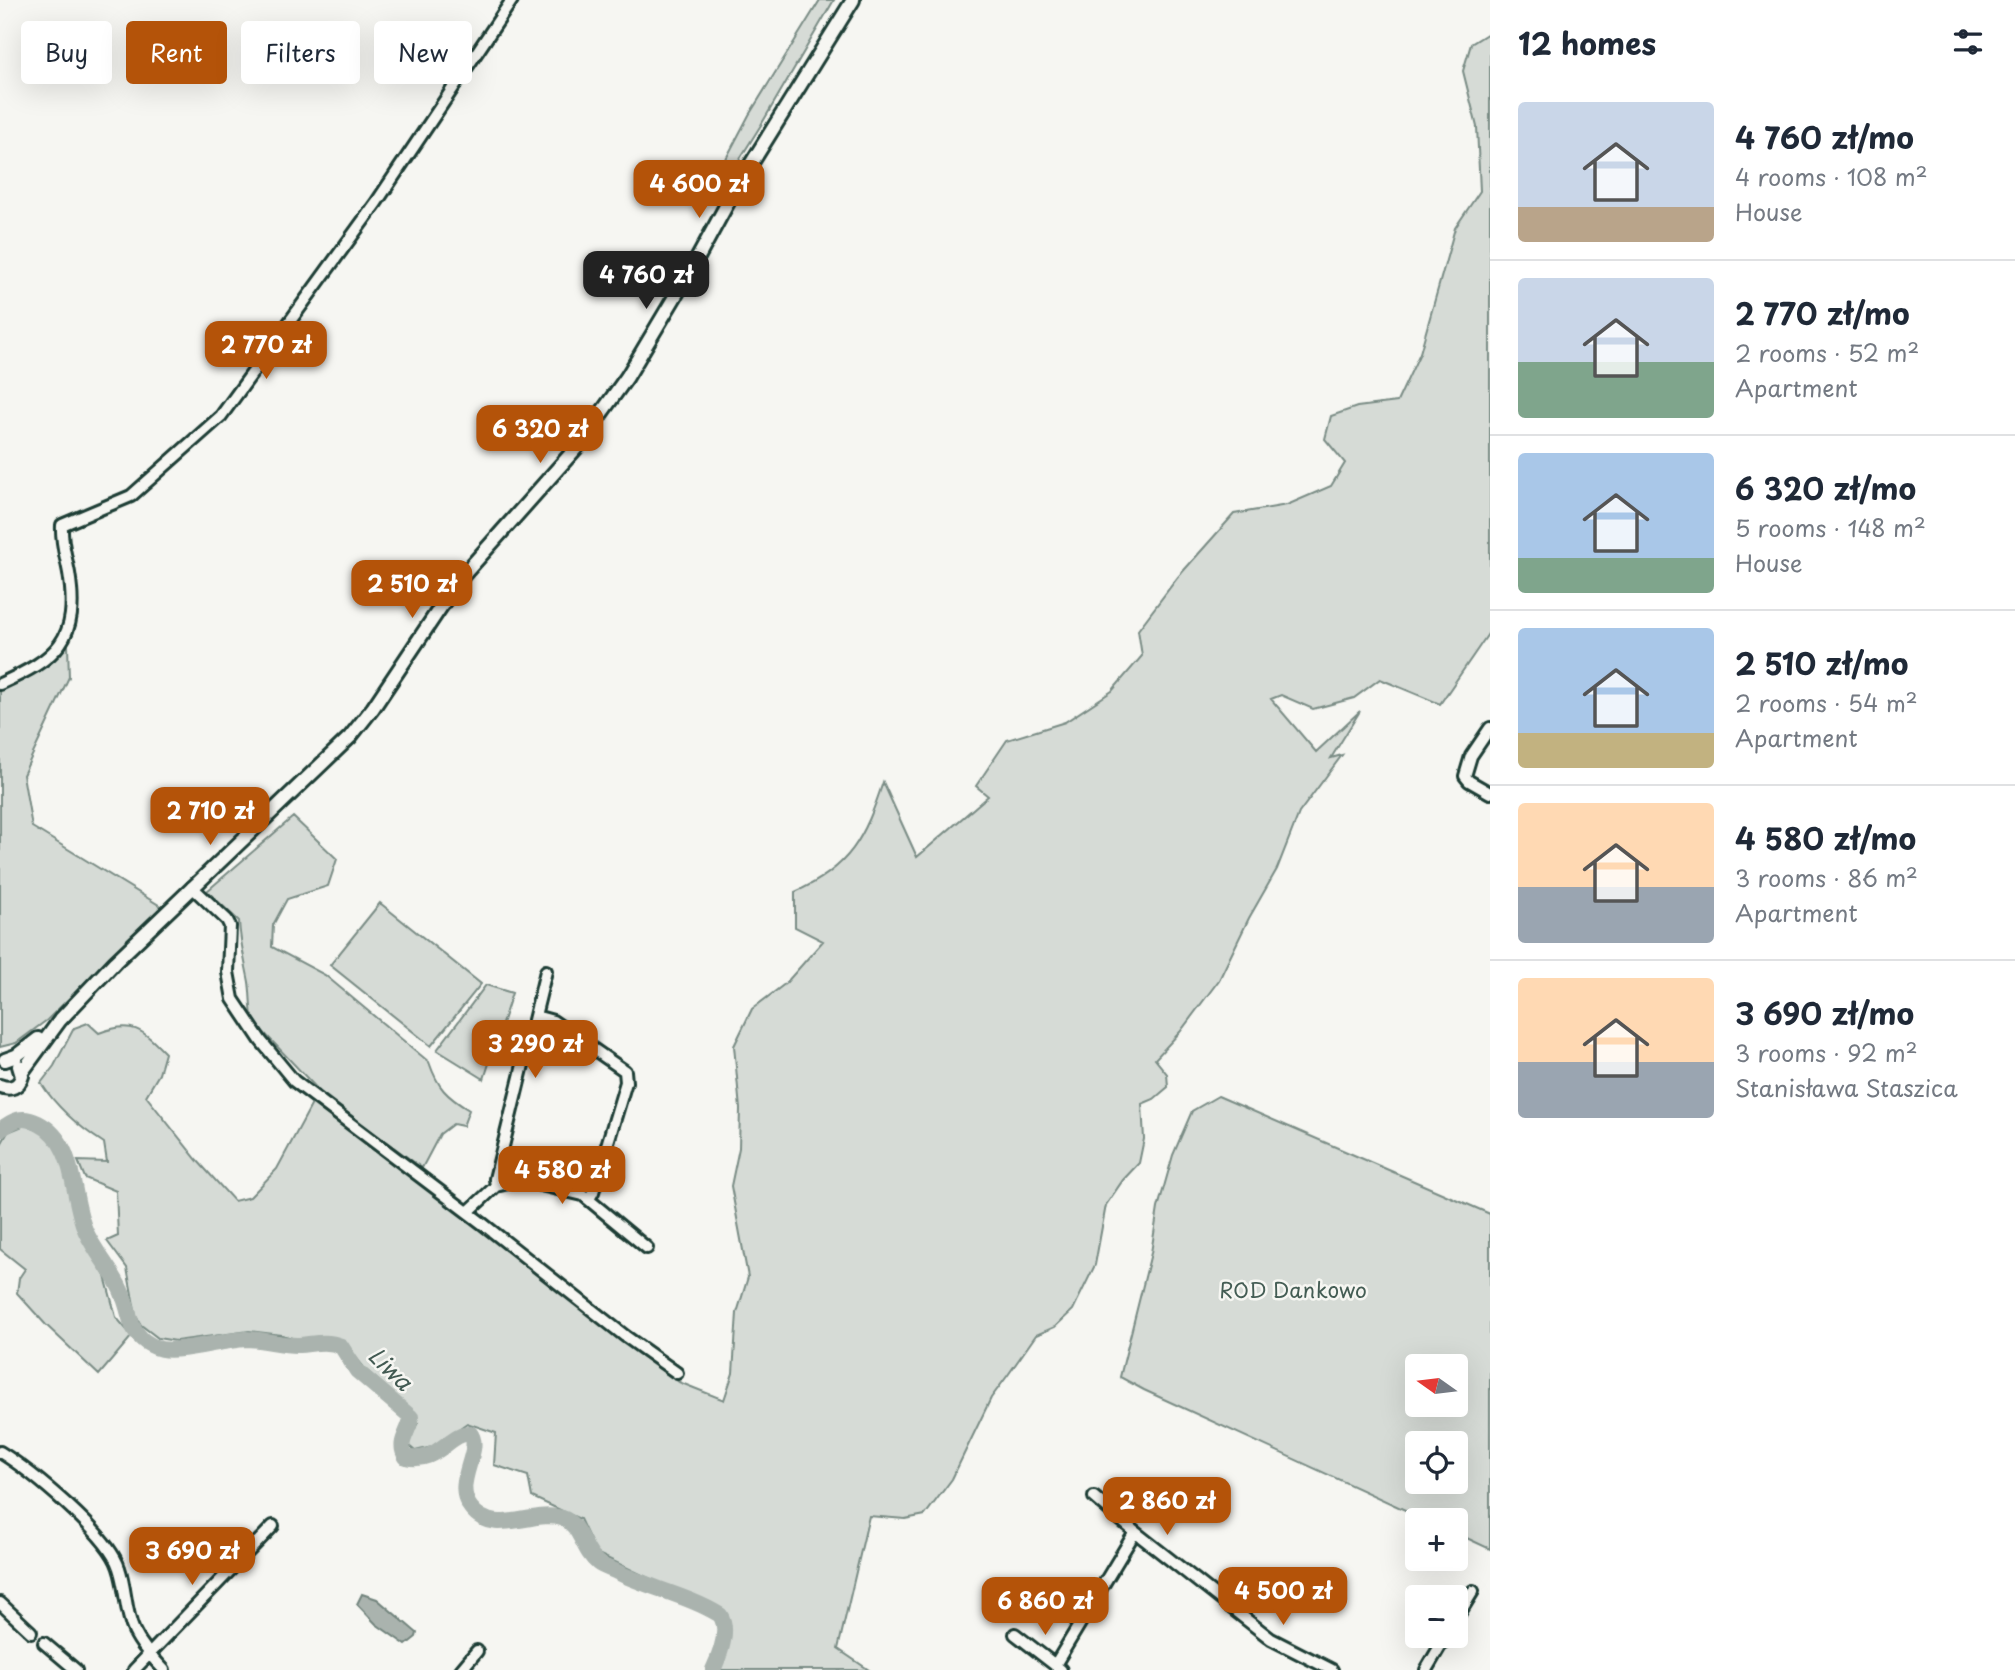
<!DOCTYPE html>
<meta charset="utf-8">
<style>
body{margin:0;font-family:"Playpen Sans",sans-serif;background:#f6f6f7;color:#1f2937;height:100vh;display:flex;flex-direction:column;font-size:26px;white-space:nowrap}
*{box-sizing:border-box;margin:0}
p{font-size:23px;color:#747a83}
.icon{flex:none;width:38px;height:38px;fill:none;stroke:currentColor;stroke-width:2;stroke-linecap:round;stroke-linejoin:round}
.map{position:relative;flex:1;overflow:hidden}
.side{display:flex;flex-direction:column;background:#fff;width:525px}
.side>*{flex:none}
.top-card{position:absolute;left:21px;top:21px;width:665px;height:63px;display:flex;gap:14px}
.needle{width:46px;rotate:284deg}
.controls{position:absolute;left:1405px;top:1354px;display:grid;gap:14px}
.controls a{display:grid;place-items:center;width:63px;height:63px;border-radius:7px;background:#fff;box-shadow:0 7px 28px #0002;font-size:35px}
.price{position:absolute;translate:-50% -60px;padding:0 16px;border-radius:14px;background:#b45309;color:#fff;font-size:23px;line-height:46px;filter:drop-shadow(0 2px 4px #0008)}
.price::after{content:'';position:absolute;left:50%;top:42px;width:21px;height:16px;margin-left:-10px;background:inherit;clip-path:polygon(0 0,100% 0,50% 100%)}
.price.active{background:#222;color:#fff}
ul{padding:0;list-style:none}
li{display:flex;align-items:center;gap:21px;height:175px;padding:0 28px}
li+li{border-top:2px solid #e0e1e3}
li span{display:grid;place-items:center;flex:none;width:196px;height:140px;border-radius:7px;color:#555}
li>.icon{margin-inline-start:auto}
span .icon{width:84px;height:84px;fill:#fffc;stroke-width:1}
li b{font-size:30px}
h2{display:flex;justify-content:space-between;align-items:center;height:84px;padding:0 28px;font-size:30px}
.chip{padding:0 24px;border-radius:7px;background:#fff;box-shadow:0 7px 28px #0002;font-size:24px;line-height:63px}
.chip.active{background:#b45309;color:#fff}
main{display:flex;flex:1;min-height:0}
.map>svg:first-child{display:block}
.green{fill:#d6dbd6;stroke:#7a8c85;stroke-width:2;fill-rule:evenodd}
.water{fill:#aab3ae;stroke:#72847d;stroke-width:2}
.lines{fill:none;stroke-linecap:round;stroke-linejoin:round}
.river{stroke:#aab3ae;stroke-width:16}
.minor-casing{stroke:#1f3d34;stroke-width:16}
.major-casing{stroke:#1f3d34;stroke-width:18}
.minor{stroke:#f6f6f2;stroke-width:10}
.major{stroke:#f6f6f2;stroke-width:12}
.labels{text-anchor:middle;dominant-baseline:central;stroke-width:5;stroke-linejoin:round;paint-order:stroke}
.park-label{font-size:21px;fill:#445d54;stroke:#f6f6f2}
.water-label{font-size:23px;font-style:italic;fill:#425a52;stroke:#f6f6f2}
</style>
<main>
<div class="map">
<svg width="1490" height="1670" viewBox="0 0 1490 1670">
<rect width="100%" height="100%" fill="#f6f6f2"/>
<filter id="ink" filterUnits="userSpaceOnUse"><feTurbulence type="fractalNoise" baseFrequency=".0143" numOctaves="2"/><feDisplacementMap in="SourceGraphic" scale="14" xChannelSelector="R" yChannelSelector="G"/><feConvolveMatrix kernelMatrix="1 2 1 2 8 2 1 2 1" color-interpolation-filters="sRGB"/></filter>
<g filter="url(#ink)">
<!-- green -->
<path class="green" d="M 820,0 L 834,0 L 761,125 L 721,189 L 711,196 L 709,191 L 749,115 Z
M 1490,32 L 1490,631 L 1440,704 L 1380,679 L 1354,698 L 1313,709 L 1281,695 L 1271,699 L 1316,752 L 1360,711 L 1331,758 L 1342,755 L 1299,813 L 1277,869 L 1249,918 L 1219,980 L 1180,1032 L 1155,1059 L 1167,1074 L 1168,1087 L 1154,1099 L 1142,1104 L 1144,1139 L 1139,1163 L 1123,1180 L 1106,1205 L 1095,1265 L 1073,1310 L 1055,1327 L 1036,1335 L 1008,1375 L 991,1398 L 952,1479 L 925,1515 L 905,1519 L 869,1516 L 838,1649 L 869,1670 L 719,1670 L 728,1645 L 728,1620 L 706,1605 L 596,1553 L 580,1519 L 532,1497 L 528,1476 L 494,1465 L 496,1433 L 467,1423 L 432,1447 L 415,1451 L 408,1445 L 418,1422 L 393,1393 L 366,1370 L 348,1347 L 320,1337 L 299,1340 L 282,1335 L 249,1331 L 176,1341 L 158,1338 L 141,1325 L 136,1316 L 127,1268 L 107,1241 L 118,1236 L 116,1191 L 85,1178 L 78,1161 L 107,1162 L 104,1143 C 79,1127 57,1108 41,1083 L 54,1066 L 74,1028 L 88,1023 L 99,1033 C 132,1020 142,1029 165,1053 L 159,1074 L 146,1096 L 197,1160 L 234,1201 L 250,1197 L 277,1169 L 313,1102 L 537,1271 L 679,1382 L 724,1400 L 733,1373 L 737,1313 L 748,1277 L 731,1186 L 739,1148 L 740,1109 L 734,1046 L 752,1009 L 786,983 L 823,941 L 795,927 L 795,892 C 850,868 865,837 883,782 L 917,857 L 988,796 L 976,786 L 1007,740 L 1065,722 L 1112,691 L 1142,656 L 1138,630 L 1178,577 L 1234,514 L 1287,505 L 1331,486 L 1345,463 L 1325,439 L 1331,416 L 1357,407 L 1397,402 L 1420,353 L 1455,228 L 1480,191 L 1477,127 L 1463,71 L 1471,44 Z
M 68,645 L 69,677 L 23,775 L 32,827 L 162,907 L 47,1020 L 16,1043 L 0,1047 L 0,689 L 53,658 Z
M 293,817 L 337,859 L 328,886 L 287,899 L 273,925 L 272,947 L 325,975 L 429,1062 C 438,1088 446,1096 469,1110 L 463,1126 L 453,1124 L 440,1134 L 422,1168 L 324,1096 L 253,1021 C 250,1008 251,995 249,982 C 245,961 240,943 239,921 L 207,891 Z
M 380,903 L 481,984 L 431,1046 L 330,965 Z
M 486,985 L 512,993 L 484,1079 L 437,1050 Z
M 1218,1096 L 1490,1214 L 1490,1549 L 1456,1533 L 1456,1521 L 1429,1521 L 1144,1390 L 1120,1377 L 1151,1253 L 1158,1208 L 1173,1155 L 1192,1111 ZM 1418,1367 L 1456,1367 L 1456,1405 L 1418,1405 ZM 1418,1444 L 1456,1444 L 1456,1482 L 1418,1482 Z
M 25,1125 L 49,1135 L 63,1160 L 78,1214 L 79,1230 L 105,1276 L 116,1317 L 132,1336 L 99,1375 L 46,1325 L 17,1293 L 19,1278 L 25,1269 L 0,1249 L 0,1146 L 8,1132 Z"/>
<!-- water -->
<path class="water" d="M 362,1594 L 377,1599 L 417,1633 L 416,1637 L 406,1645 L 376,1624 L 357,1604 Z"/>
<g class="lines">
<!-- river -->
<path class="river" d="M 0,1130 C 13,1120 22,1115 38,1123 C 78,1143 70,1197 86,1232 C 97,1256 117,1275 125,1301 C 130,1315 130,1328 142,1339 C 146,1343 156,1348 161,1349 C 181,1353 222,1340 246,1339 C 264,1339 283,1346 299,1345 C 313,1344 326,1340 341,1346 L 357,1371 L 411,1417 C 410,1432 396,1442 406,1457 C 436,1465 449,1433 470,1433 C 484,1450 451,1483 471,1508 C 494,1538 533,1509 562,1518 C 581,1524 582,1551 598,1563 C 603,1567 611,1569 617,1572 C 650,1588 689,1596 720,1615 C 730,1630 720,1655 713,1670"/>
<defs>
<path id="minor" d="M 0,684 C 57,658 80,640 69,573 C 66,556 61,543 62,525 L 131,496 L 221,416 L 376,203 L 512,0
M 1490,728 L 1471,756 L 1465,776 L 1469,781 L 1490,793
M 192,887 L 227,920 L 230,926 L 228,972 L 233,999 L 261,1041 L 294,1081 L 483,1224 L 625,1336 L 677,1373
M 535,1016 L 553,1021 L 625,1071 L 626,1082 L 593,1192 L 589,1199
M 496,1186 L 495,1179 L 546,971
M 468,1212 L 496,1186 L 508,1183 L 532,1183 L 583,1195 L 647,1248
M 0,1452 C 31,1471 109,1535 119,1568 C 126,1588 125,1612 134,1631 C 141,1646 153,1658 164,1670
M 1094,1497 L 1135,1532 L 1271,1639 L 1332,1670
M 0,1603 L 31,1632
M 1456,1619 L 1473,1591
M 1015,1634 L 1055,1665
M 44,1643 L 76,1670
M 134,1670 L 273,1526
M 461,1670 L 477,1651
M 1061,1670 L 1055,1665 L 1135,1532
M 1426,1670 L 1446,1636"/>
<path id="major" d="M 5,1060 L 16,1056 L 38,1039
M 22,1072 L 60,1020 L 115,962 L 350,737 L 373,708 L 458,581 L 577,447 L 627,377 L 695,263 L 733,193 L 853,0
M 0,1086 C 10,1090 19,1087 22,1076 L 19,1066"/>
</defs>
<!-- minor casing -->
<use href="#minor" class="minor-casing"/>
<!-- major casing -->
<use href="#major" class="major-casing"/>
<!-- minor -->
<use href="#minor" class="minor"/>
<!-- major -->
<use href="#major" class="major"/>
</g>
</g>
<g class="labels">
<!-- park labels -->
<g class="park-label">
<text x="1293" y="1289">ROD Dankowo</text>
</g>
<!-- water labels -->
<g class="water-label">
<text transform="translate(391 1368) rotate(44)">Liwa</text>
</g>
</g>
</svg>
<div class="controls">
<a><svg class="needle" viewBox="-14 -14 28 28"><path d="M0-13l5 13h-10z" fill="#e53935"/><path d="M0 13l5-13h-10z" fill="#747a83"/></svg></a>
<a><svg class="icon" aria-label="locate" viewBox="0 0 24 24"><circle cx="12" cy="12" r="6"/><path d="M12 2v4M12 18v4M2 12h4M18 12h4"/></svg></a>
<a>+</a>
<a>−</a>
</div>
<b class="price" style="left:699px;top:220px">4 600 zł</b>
<b class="price active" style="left:646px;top:311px">4 760 zł</b>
<b class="price" style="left:266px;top:381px">2 770 zł</b>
<b class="price" style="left:540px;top:465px">6 320 zł</b>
<b class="price" style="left:412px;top:620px">2 510 zł</b>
<b class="price" style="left:210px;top:847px">2 710 zł</b>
<b class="price" style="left:535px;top:1080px">3 290 zł</b>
<b class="price" style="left:562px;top:1206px">4 580 zł</b>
<b class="price" style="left:1167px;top:1537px">2 860 zł</b>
<b class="price" style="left:192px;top:1587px">3 690 zł</b>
<b class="price" style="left:1283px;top:1627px">4 500 zł</b>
<b class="price" style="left:1045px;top:1637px">6 860 zł</b>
<div class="top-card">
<a class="chip">Buy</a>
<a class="chip active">Rent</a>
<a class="chip">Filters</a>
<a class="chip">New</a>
</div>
</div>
<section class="side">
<h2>12 homes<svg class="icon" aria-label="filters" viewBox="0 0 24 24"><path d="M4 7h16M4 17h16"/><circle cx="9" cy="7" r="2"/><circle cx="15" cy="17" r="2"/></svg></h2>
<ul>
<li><span style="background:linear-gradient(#c9d6e8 75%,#b9a48a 0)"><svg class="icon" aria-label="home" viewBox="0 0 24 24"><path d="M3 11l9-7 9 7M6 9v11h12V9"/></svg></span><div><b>4 760 zł/mo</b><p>4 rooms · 108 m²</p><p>House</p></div></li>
<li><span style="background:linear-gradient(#c9d6e8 60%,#7fa58c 0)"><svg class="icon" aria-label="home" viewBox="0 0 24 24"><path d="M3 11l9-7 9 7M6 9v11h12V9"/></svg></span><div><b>2 770 zł/mo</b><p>2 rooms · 52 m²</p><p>Apartment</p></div></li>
<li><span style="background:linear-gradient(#a9c7e8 75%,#7fa58c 0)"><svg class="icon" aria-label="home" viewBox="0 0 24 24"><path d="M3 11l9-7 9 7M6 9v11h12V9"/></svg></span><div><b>6 320 zł/mo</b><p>5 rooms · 148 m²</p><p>House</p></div></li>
<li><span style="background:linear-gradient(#a9c7e8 75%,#c2b280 0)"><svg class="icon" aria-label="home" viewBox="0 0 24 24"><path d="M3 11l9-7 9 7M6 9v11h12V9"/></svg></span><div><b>2 510 zł/mo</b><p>2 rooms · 54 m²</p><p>Apartment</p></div></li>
<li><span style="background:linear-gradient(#ffd9b3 60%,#9aa5b1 0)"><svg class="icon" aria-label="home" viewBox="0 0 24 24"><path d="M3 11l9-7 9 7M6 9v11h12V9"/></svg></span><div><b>4 580 zł/mo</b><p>3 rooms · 86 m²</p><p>Apartment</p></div></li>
<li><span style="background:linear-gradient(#ffd9b3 60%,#9aa5b1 0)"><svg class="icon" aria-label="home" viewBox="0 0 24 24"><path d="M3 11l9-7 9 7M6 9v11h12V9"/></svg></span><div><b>3 690 zł/mo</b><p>3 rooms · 92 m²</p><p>Stanisława Staszica</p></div></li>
</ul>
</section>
</main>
